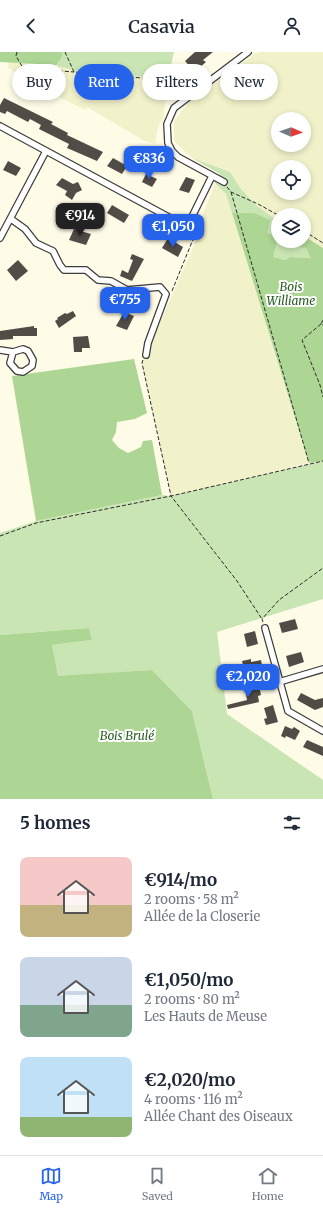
<!DOCTYPE html>
<meta charset="utf-8">
<style>
body{margin:0;font-family:Merriweather,serif;background:#f2f2f3;color:#1f2937;height:100vh;display:flex;flex-direction:column;font-size:15px;white-space:nowrap}
*{box-sizing:border-box;margin:0}
p{font-size:13px;color:#747a83}
.icon{flex:none;width:22px;height:22px;fill:none;stroke:currentColor;stroke-width:2;stroke-linecap:round;stroke-linejoin:round}
.map{position:relative;height:747px;overflow:hidden}
.sheet{display:flex;flex-direction:column;background:#fff;flex:1}
.sheet>*{flex:none}
.hud{position:absolute;left:12px;top:12px;width:299px;height:36px;display:flex;gap:8px}
.needle{width:26px;rotate:92deg}
.controls{position:absolute;left:271px;top:60px;display:grid;gap:8px}
.controls a{display:grid;place-items:center;width:40px;height:40px;border-radius:50%;background:#fff;box-shadow:0 2px 6px #0003;font-size:20px}
.price{position:absolute;translate:-50% -34px;padding:0 9px;border-radius:8px;background:#2563eb;color:#fff;font-size:13px;line-height:26px;filter:drop-shadow(0 1px 2px #0008)}
.price::after{content:'';position:absolute;left:50%;top:24px;width:12px;height:9px;margin-left:-6px;background:inherit;clip-path:polygon(0 0,100% 0,50% 100%)}
.price.on{background:#222;color:#fff}
ul{padding:0;list-style:none}
li{display:flex;align-items:center;gap:12px;height:100px;padding:0 20px}
li span{display:grid;place-items:center;flex:none;width:112px;height:80px;border-radius:8px;color:#555}
li>.icon{margin-inline-start:auto}
span .icon{width:48px;height:48px;fill:#fffc;stroke-width:1}
li b{font-size:17px}
h2{display:flex;justify-content:space-between;align-items:center;height:48px;padding:0 20px;font-size:17px}
.pill{padding:0 14px;border-radius:18px;background:#fff;box-shadow:0 2px 6px #0003;font-size:14px;line-height:36px}
.pill.on{background:#2563eb;color:#fff}
header{display:flex;justify-content:space-between;align-items:center;height:52px;padding:0 20px;background:#fff;font-size:18px;font-weight:600}
.menu{display:flex;justify-content:space-around;align-items:center;height:56px;border-top:1px solid #e0e1e3;background:#fff;font-size:11px;color:#747a83}
.menu a{display:grid;justify-items:center;gap:2px}
.menu .on{color:#2563eb}
.map>svg:first-child{display:block}
.farmland{fill:#f1f1ca;fill-rule:evenodd}
.green{fill:#cae5b4}
.forest{fill:#add594}
.building{fill:#524c47}
.lines{fill:none;stroke-linecap:round;stroke-linejoin:round}
.minor-casing{stroke:#3d3d3d;stroke-width:8}
.path{stroke:#2c2c2c;stroke-width:1;stroke-dasharray:4 2;stroke-linecap:butt}
.minor{stroke:#fff;stroke-width:5.5}
.labels{text-anchor:middle;dominant-baseline:central;stroke-width:4;stroke-linejoin:round;paint-order:stroke}
.park-label{font-size:12px;font-style:italic;fill:#275c1f;stroke:#fff}
</style>
<header><svg class="icon" aria-label="back" viewBox="0 0 24 24"><path d="M15 5l-7 7 7 7"/></svg>Casavia<svg class="icon" aria-label="person" viewBox="0 0 24 24"><circle cx="12" cy="8" r="4"/><path d="M4 21q1-7 8-7t8 7"/></svg></header>
<div class="map">
<svg width="323" height="747" viewBox="0 0 323 747">
<rect width="100%" height="100%" fill="#fefbe7"/>
<!-- farmland -->
<path class="farmland" d="M 261,0 L 323,0 L 323,196 L 304,184 L 304,163 L 278,163 L 278,169 L 257,154 L 241,137 L 230,120 L 192,106 L 174,89 L 174,69 L 187,52 L 254,2 ZM 278,67 L 304,67 L 304,93 L 278,93 ZM 278,115 L 304,115 L 304,141 L 278,141 Z
M 9,10 L 56,13 L 76,19 L 168,27 L 163,66 L 158,75 L 155,92 L 143,88 L 87,55 L 85,58 L 48,39 L 8,16 Z
M 215,131 L 226,142 L 309,411 L 171,444 L 142,311 L 196,189 L 202,165 Z"/>
<!-- green -->
<path class="green" d="M 63,0 L 174,0 L 168,27 L 76,19 L 56,13 L 61,7 Z
M 192,106 L 230,120 L 241,137 L 257,154 L 278,169 L 278,189 L 297,189 L 294,195 L 306,196 L 312,206 L 290,205 L 285,208 L 273,205 L 267,181 L 254,161 L 232,161 L 226,142 L 215,131 L 220,122 Z
M 323,409 L 323,547 L 217,580 L 227,662 L 323,728 L 323,747 L 213,747 L 192,659 L 152,618 L 58,625 L 52,593 L 92,588 L 89,576 L 0,583 L 0,481 L 36,469 L 162,443 L 171,444 Z"/>
<!-- forest -->
<path class="forest" d="M 0,0 L 63,0 L 61,7 L 56,13 L 0,10 Z
M 232,161 L 254,161 L 270,168 L 267,181 L 278,186 L 273,205 L 285,208 L 290,205 L 311,206 L 306,196 L 294,195 L 297,189 L 304,189 L 304,184 L 323,196 L 323,409 L 309,411 Z
M 134,307 L 147,361 L 135,367 L 117,370 L 116,380 L 112,388 L 119,396 L 128,401 L 141,395 L 143,389 L 152,388 L 162,443 L 36,469 L 12,324 Z
M 89,576 L 92,588 L 52,593 L 58,624 L 152,618 L 192,659 L 213,747 L 0,747 L 0,583 Z"/>
<!-- building -->
<path class="building" d="M 195,0 L 213,0 L 203,8 L 206,10 L 198,17 L 195,12 L 191,16 L 185,9 Z
M 4,46 L 53,70 L 51,72 L 68,81 L 67,83 L 103,100 L 97,109 L 67,96 L 69,92 L 39,77 L 41,73 L 30,67 L 28,70 L 7,59 L 5,62 L 0,60 L 0,53 Z
M 113,106 L 127,114 L 122,122 L 107,114 Z
M 8,109 L 21,116 L 16,124 L 3,118 Z
M 146,122 L 157,127 L 152,135 L 142,130 Z
M 186,125 L 195,128 L 189,141 L 179,138 Z
M 62,126 L 73,132 L 78,130 L 82,138 L 76,141 L 72,148 L 65,143 L 67,139 L 56,133 Z
M 112,153 L 129,163 L 124,171 L 107,161 Z
M 74,177 L 91,182 L 86,193 L 69,188 Z
M 168,186 L 183,195 L 178,205 L 162,196 Z
M 132,202 L 144,207 L 132,229 L 120,224 L 122,218 L 128,221 L 133,208 L 130,207 Z
M 18,208 L 28,219 L 16,229 L 7,218 Z
M 73,259 L 76,264 L 59,276 L 55,269 L 58,267 L 57,266 L 65,261 L 67,262 Z
M 124,260 L 134,264 L 127,278 L 116,274 Z
M 34,274 L 34,276 L 37,276 L 37,284 L 13,284 L 13,287 L 0,288 L 0,279 Z
M 88,284 L 90,296 L 82,296 L 82,300 L 74,300 L 73,285 Z
M 295,567 L 298,577 L 282,581 L 279,571 Z
M 255,579 L 258,592 L 247,595 L 244,582 Z
M 301,600 L 304,610 L 289,615 L 286,604 Z
M 251,607 L 251,610 L 261,608 L 263,619 L 254,621 L 252,616 L 244,617 L 242,609 Z
M 259,634 L 261,643 L 258,644 L 259,650 L 228,657 L 227,653 L 247,648 L 245,637 Z
M 301,641 L 315,648 L 323,646 L 323,655 L 315,658 L 297,648 Z
M 273,653 L 278,670 L 266,673 L 264,667 L 267,666 L 264,656 Z
M 285,674 L 292,677 L 294,675 L 300,679 L 295,688 L 286,684 L 285,686 L 281,684 Z
M 307,688 L 323,695 L 323,704 L 303,695 Z"/>
<g class="lines">
<defs>
<path id="minor" d="M 0,74 L 187,175 L 212,124
M 224,130 L 178,105 L 172,99 L 168,91 L 167,72 L 174,56 L 248,0
M 11,167 L 25,177 L 36,191 L 53,199 L 60,213 L 64,218 L 86,218 L 98,228 L 111,229 L 127,238 L 160,235 L 166,242 L 148,291 L 146,303
M 0,186 L 46,99
M 0,298 L 13,300 L 23,297 L 28,299 L 33,308 L 32,314 L 23,320 L 17,319 L 10,311 L 13,300
M 265,576 L 288,659 L 323,679
M 279,630 L 323,617"/>
</defs>
<!-- minor casing -->
<use href="#minor" class="minor-casing"/>
<!-- path -->
<path class="path" d="M 17,0 L 16,4 L 23,16 L 74,20
M 65,0 L 74,20 L 142,26 L 168,30 L 180,42
M 227,135 L 231,140 L 258,152 L 278,163
M 231,140 L 309,411
M 304,179 L 323,191
M 172,239 L 194,185 L 190,180
M 323,268 L 321,272 L 323,273
M 321,272 L 302,288 L 320,333 L 323,345
M 143,308 L 142,311 L 171,444 L 323,409
M 0,484 L 36,471 L 171,444 L 237,529 L 262,567
M 263,570 L 262,567 L 279,548 L 323,516"/>
<!-- minor -->
<use href="#minor" class="minor"/>
</g>
<g class="labels">
<!-- park labels -->
<g class="park-label">
<text x="291" y="234">Bois<tspan x="291" dy="14">Williame</tspan></text>
<text x="127" y="683">Bois Brulé</text>
</g>
</g>
</svg>
<div class="controls">
<a><svg class="needle" viewBox="-14 -14 28 28"><path d="M0-13l5 13h-10z" fill="#e53935"/><path d="M0 13l5-13h-10z" fill="#747a83"/></svg></a>
<a><svg class="icon" aria-label="locate" viewBox="0 0 24 24"><circle cx="12" cy="12" r="6"/><path d="M12 2v4M12 18v4M2 12h4M18 12h4"/></svg></a>
<a><svg class="icon" aria-label="layers" viewBox="0 0 24 24"><path d="M12 4l9 5-9 5-9-5zM3 14l9 5 9-5"/></svg></a>
</div>
<b class="price" style="left:149px;top:128px">€836</b>
<b class="price on" style="left:80px;top:185px">€914</b>
<b class="price" style="left:173px;top:196px">€1,050</b>
<b class="price" style="left:125px;top:269px">€755</b>
<b class="price" style="left:248px;top:646px">€2,020</b>
<div class="hud">
<a class="pill">Buy</a>
<a class="pill on">Rent</a>
<a class="pill">Filters</a>
<a class="pill">New</a>
</div>
</div>
<section class="sheet">
<h2>5 homes<svg class="icon" aria-label="filters" viewBox="0 0 24 24"><path d="M4 7h16M4 17h16"/><circle cx="9" cy="7" r="2"/><circle cx="15" cy="17" r="2"/></svg></h2>
<ul>
<li><span style="background:linear-gradient(#f6c9c9 60%,#c2b280 0)"><svg class="icon" aria-label="home" viewBox="0 0 24 24"><path d="M3 11l9-7 9 7M6 9v11h12V9"/></svg></span><div><b>€914/mo</b><p>2 rooms · 58 m²</p><p>Allée de la Closerie</p></div></li>
<li><span style="background:linear-gradient(#c9d6e8 60%,#7fa58c 0)"><svg class="icon" aria-label="home" viewBox="0 0 24 24"><path d="M3 11l9-7 9 7M6 9v11h12V9"/></svg></span><div><b>€1,050/mo</b><p>2 rooms · 80 m²</p><p>Les Hauts de Meuse</p></div></li>
<li><span style="background:linear-gradient(#bfe0f5 75%,#8fb573 0)"><svg class="icon" aria-label="home" viewBox="0 0 24 24"><path d="M3 11l9-7 9 7M6 9v11h12V9"/></svg></span><div><b>€2,020/mo</b><p>4 rooms · 116 m²</p><p>Allée Chant des Oiseaux</p></div></li>
</ul>
</section>
<nav class="menu">
<a class="on"><svg class="icon" aria-label="map" viewBox="0 0 24 24"><path d="M3 6l6-2 6 2 6-2v14l-6 2-6-2-6 2zM9 4v14M15 6v14"/></svg>Map</a>
<a><svg class="icon" aria-label="saved" viewBox="0 0 24 24"><path d="M7 4h10v16l-5-4-5 4z"/></svg>Saved</a>
<a><svg class="icon" aria-label="home" viewBox="0 0 24 24"><path d="M3 11l9-7 9 7M6 9v11h12V9"/></svg>Home</a>
</nav>
